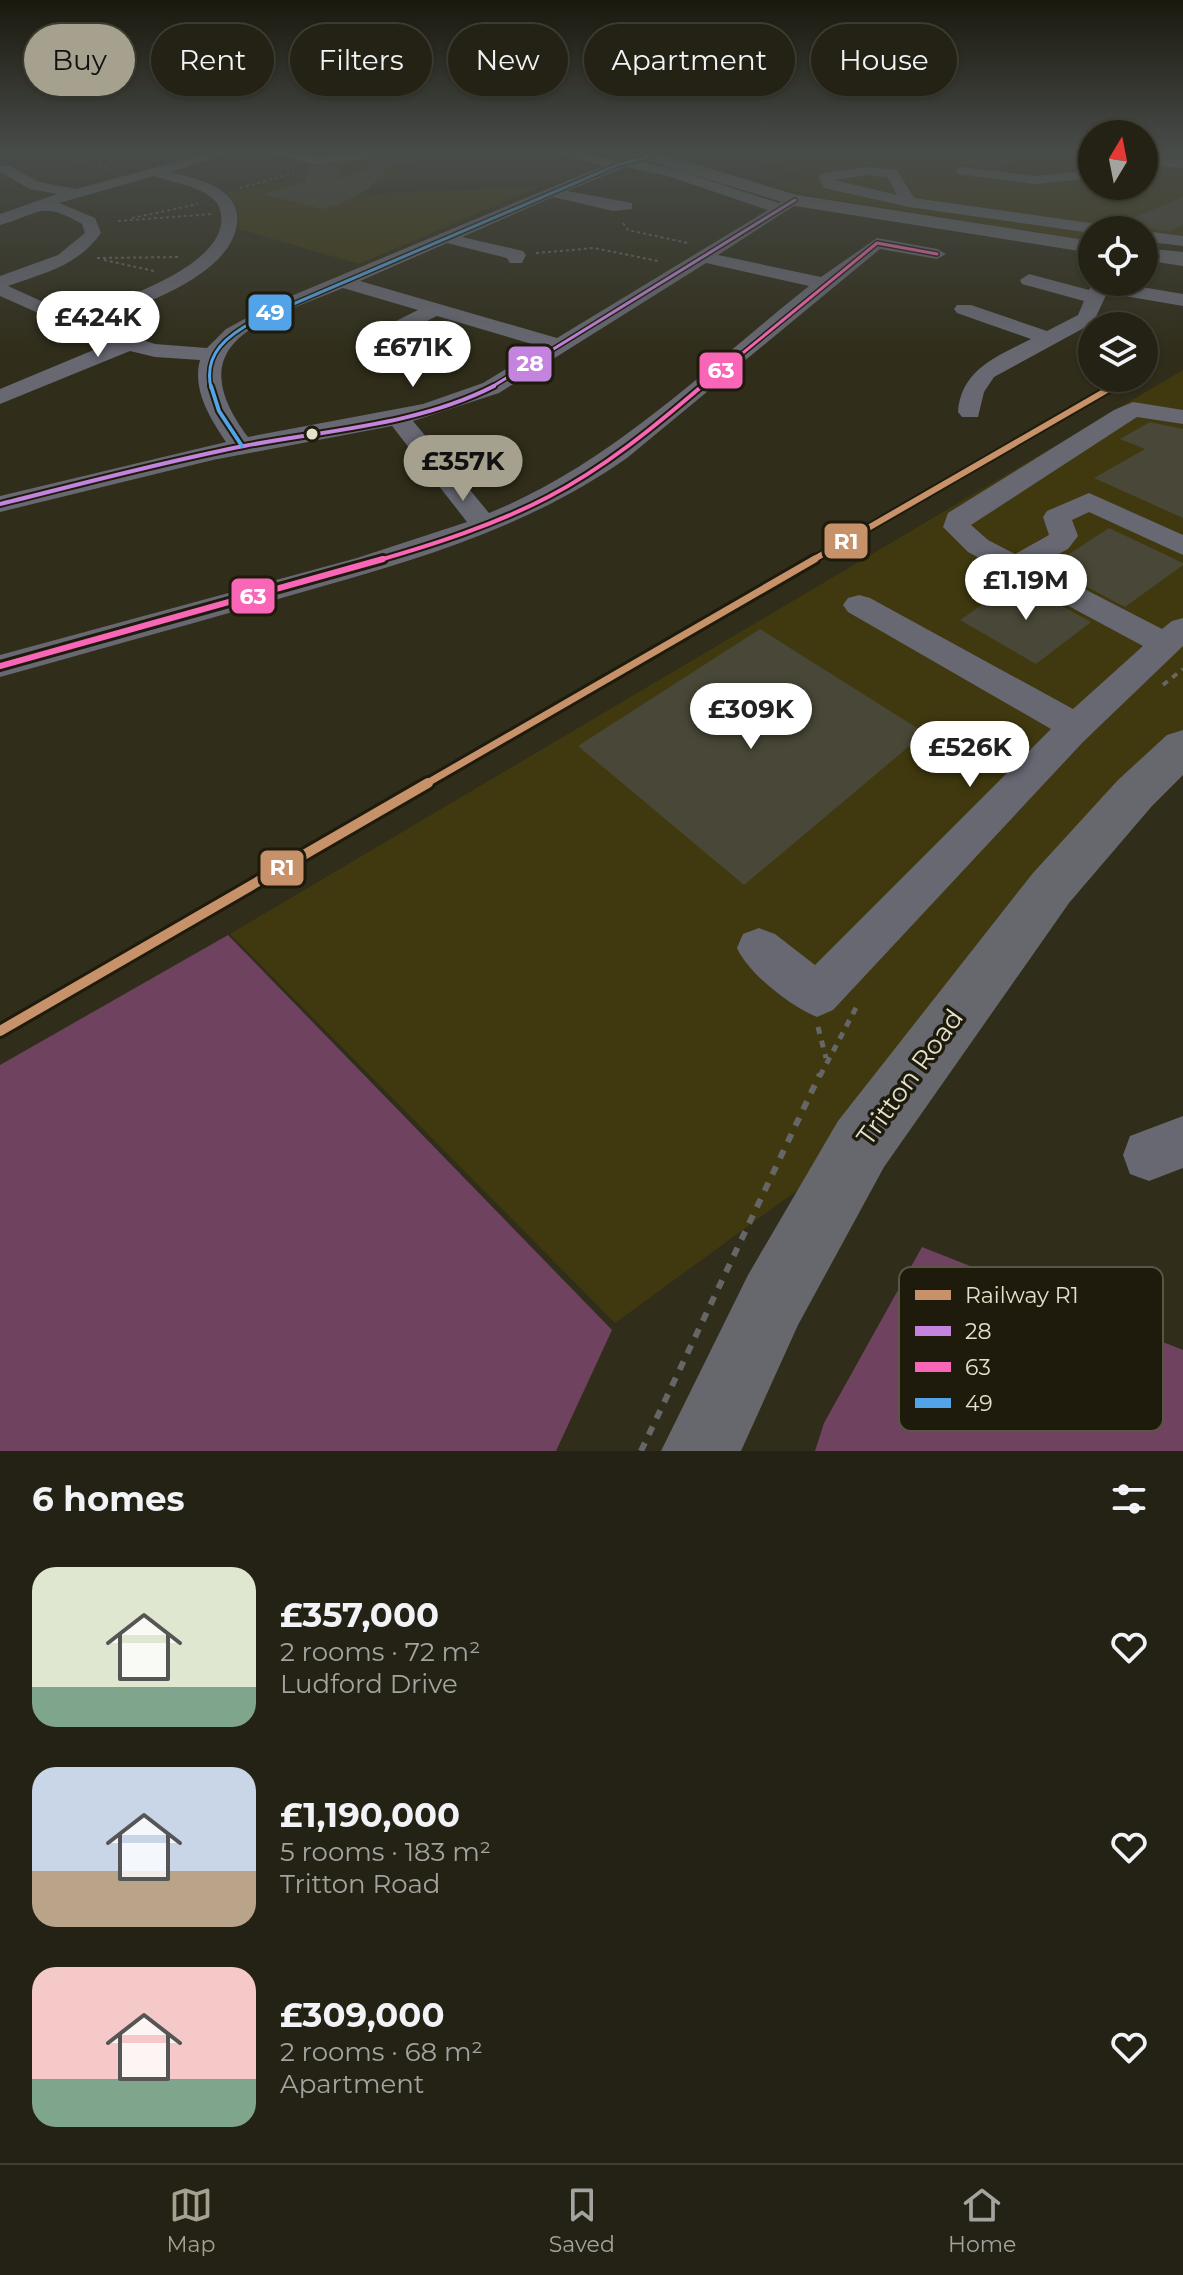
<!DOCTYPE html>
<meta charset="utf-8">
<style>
body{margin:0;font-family:Montserrat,sans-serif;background:#302f22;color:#f1f3f6;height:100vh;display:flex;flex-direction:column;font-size:30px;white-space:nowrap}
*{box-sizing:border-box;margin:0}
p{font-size:26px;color:#a3a4a0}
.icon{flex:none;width:44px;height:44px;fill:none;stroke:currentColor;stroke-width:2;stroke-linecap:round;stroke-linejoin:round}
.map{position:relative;height:1451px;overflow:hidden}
.sheet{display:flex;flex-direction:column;background:#242214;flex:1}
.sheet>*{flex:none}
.hud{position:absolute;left:24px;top:24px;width:1136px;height:72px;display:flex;gap:16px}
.needle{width:52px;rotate:10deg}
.buttons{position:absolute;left:1078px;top:120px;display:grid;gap:16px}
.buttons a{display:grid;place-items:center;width:80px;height:80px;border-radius:50%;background:#242214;box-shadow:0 2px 6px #0004,0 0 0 2px #413f34;font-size:40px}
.price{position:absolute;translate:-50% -68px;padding:0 18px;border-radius:28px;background:#fff;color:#222;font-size:26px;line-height:52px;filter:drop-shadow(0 2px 4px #0008)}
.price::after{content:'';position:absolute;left:50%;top:48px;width:24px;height:18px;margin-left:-12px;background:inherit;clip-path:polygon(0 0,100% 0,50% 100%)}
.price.current{background:#a5a18e;color:#111}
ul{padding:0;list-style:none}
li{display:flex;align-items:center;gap:24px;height:200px;padding:0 32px}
li span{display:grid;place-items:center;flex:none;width:224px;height:160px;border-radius:24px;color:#555}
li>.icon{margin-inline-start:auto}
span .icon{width:96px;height:96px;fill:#fffc;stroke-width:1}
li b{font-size:34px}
h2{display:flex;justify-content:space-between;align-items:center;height:96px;padding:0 32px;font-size:34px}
.pill{padding:0 28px;border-radius:36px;background:#242214;box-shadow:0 2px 6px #0004,0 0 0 2px #413f34;font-size:28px;line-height:72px}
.pill.current{background:#a5a18e;color:#111}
.tabs{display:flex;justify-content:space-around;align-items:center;height:112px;border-top:2px solid #413f34;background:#242214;font-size:22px;color:#a3a4a0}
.tabs a{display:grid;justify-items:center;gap:4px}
.tabs .current{color:#a5a18e}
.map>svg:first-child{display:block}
.built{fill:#40390f}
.green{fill:#6f425f}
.building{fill:#494737}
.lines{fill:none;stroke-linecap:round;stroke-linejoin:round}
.path-far3{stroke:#666;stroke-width:2;stroke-dasharray:3 3;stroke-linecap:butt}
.path-far2{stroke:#666;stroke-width:4;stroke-dasharray:6 6;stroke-linecap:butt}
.path-far1{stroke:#666;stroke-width:5;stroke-dasharray:7 7;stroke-linecap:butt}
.path{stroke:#666;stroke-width:6;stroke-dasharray:9 9;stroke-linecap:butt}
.minor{fill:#676872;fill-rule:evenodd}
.major{fill:#67686d;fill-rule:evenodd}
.bus-1-far1-casing{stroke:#1e1b0c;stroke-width:6}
.bus-1-casing{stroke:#1e1b0c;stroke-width:8}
.bus-2-far2-casing{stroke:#1e1b0c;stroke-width:6}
.bus-2-far1-casing{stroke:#1e1b0c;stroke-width:8}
.bus-2-casing{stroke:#1e1b0c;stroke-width:12}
.bus-3-far1-casing{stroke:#1e1b0c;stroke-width:6}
.bus-3-casing{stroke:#1e1b0c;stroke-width:8}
.bus-1-far1{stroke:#c483df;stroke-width:3}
.bus-1{stroke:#c483df;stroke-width:4}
.bus-2-far2{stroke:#fa66b7;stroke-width:3}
.bus-2-far1{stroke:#fa66b7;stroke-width:4}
.bus-2{stroke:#fa66b7;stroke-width:6}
.bus-3-far1{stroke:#53a3e8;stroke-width:3}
.bus-3{stroke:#53a3e8;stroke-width:4}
.rail-1-far3-casing{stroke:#1e1b0c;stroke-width:7}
.rail-1-far2-casing{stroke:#1e1b0c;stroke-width:10}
.rail-1-far1-casing{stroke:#1e1b0c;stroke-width:13}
.rail-1-casing{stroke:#1e1b0c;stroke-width:16}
.rail-1-far3{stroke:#c7916a;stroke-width:4}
.rail-1-far2{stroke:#c7916a;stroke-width:6}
.rail-1-far1{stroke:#c7916a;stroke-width:7}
.rail-1{stroke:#c7916a;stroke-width:10}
.bus-dot{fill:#e4e0cc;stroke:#1e1b0c;stroke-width:3}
.labels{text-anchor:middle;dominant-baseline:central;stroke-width:7;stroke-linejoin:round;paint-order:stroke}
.near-street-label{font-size:26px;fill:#e4e0cc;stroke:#1e1b0c}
.key{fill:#1e1b0c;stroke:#595646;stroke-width:2}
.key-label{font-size:22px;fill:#e4e0cc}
.line-badge{stroke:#1e1b0c;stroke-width:3}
.badge-label{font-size:22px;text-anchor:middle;font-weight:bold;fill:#fff}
</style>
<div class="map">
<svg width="1183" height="1451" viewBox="0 0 1183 1451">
<rect width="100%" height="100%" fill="#302d1a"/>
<!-- built -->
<path class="built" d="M 726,151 L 1092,151 L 1092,186 L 1144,186 L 1144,151 L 1183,151 L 1183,236 L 1152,249 L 1144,248 L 1144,230 L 1092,230 L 1092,241 L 824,198 L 769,186 L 807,175 Z
M 415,153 L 416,163 L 397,165 L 399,176 L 393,176 L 393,181 L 371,186 L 358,195 L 541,186 L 359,264 L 239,229 L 238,206 L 224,198 L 228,192 L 281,183 L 299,176 L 318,162 Z
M 1183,370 L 1183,747 L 861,1144 L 615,1323 L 230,934 Z"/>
<!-- green -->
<path class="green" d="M 228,935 L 612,1330 L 556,1451 L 0,1451 L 0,1065 Z
M 922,1247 L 1183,1350 L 1183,1451 L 815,1451 L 824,1423 Z"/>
<!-- building -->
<path class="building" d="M 972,151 L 1033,151 L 996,168 L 963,164 Z
M 387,160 L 395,160 L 367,190 L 337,205 L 322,209 L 263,194 L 306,181 L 308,166 L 339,165 L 339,180 Z
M 1183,197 L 1183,225 L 1170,231 L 1115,225 Z
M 1150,422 L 1183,429 L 1183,518 L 1094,478 L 1145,449 L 1120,439 Z
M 1109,528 L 1183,563 L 1183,565 L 1125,607 L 1049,567 Z
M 1016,581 L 1091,622 L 1036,664 L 960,620 Z
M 760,629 L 925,733 L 744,885 L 578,746 Z"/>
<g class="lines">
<!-- path-far3 -->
<path class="path-far3" d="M 40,151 L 108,168
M 240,188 L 294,173
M 132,218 L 198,204
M 118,221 L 212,214
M 623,223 L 628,230 L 688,243
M 536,253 L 594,248 L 658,261
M 97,258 L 180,257
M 104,260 L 154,271"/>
<!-- path-far2 -->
<path class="path-far2" d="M 1163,685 L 1183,669"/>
<!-- path-far1 -->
<path class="path-far1" d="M 818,1027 L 826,1058
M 820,1076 L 858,1004"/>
<!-- path -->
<path class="path" d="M 641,1451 L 820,1074"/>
<!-- minor -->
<path class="minor" d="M 216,151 L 238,151 L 171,172 C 196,179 241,187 237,223 C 231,277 136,307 91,323 L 155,344 L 207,348 L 226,329 L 272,304 L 603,166 L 549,151 L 574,151 L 617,161 L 652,152 L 657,153 L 657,159 L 643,162 L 680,171 L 779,203 L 795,195 L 803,200 L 718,255 L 821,277 L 877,238 L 937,249 L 946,254 L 937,259 L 880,249 L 627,458 C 522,531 414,560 292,595 C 195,623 97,650 0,677 L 0,655 L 357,558 L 467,522 L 392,426 L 213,460 L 0,512 L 0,496 L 226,442 C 210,418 192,390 200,360 L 155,357 L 130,351 L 0,404 L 0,389 L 108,344 L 0,296 L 0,276 L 58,255 L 85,233 L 82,224 C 40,200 40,214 0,225 L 0,214 L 57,194 L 30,189 L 0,172 L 0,166 L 10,166 L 39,182 L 76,189 ZM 626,167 L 671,177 L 768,210 L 557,338 L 360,281 L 447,243 L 507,258 L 510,263 L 522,263 L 526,255 L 523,251 L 462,237 L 553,197 L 613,211 L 632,209 L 632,203 L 567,191 ZM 154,176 C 173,182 196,185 212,198 C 221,205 222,215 221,225 C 213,271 113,302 74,316 L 8,286 C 44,273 78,266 101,233 L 95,218 L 59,203 ZM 706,263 L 809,286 C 707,367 613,463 489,513 L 413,421 L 499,393 ZM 343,288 L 418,310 L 372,333 L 369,337 L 372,341 L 386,341 L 437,316 L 542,347 L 483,383 L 423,404 L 248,437 C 175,339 267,320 343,288 Z
M 263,151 C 281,151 297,156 314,156 C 349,156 383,150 418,151 L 411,155 L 312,164 Z
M 1144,156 L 1183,160 L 1183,168 L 1144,164 Z
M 867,167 L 897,170 L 914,198 L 1104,225 L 1112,230 L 1092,230 L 1092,233 L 909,207 L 824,188 L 818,177 L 825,173 ZM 867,175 L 887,177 L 897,195 L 834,180 Z
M 962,167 L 1036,176 L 1092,170 L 1092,178 L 1036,184 L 957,174 L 957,168 Z
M 1144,231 L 1183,236 L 1183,246 L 1144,241 Z
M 1029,274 L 1089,290 L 1093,282 L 1111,282 L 1183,294 L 1183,306 L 1107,293 L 1093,323 L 994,377 L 984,392 L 978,417 L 962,417 L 958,412 C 961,369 998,356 1031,339 L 957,313 L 954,309 L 957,305 L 971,305 L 1047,331 L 1078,315 L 1084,301 L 1022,284 L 1020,280 Z
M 1133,402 L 1183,410 L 1183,424 L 1137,417 L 971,525 L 988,540 L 1015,554 L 1049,535 L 1043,517 L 1047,511 L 1089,493 L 1183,535 L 1183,555 L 1089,512 L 1072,520 L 1078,536 L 1068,549 L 1038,565 L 1162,629 L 1172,621 L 1183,618 L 1183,646 L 1083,742 L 833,1010 L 817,1017 C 791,1007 748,973 737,948 L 743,934 L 759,928 L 775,934 L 815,965 L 1051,729 L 848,612 L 843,605 L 848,598 L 859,595 L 870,598 L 1073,709 L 1143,646 L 968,552 L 943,527 L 948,513 L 1114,410 Z
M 1183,1116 L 1183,1168 L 1149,1181 L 1130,1174 L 1123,1155 L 1130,1136 Z"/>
<!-- major -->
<path class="major" d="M 627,151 L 652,151 L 797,195 L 1092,241 L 1092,253 L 795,206 L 629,155 Z
M 1144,248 L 1183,252 L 1183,266 L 1144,260 Z
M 1183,730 L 1183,775 L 1152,806 L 1069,903 L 884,1167 L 798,1325 L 741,1451 L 661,1451 L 748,1275 L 838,1121 L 1033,873 L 1118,780 L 1167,735 Z"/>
<defs>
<path id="bus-1-far1" d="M 490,388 L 795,200"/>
<path id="bus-1" d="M 0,504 C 81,484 162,462 244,446 C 327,430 418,425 494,386"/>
<path id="bus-2-far2" d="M 700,388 L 877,243 L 937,254"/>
<path id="bus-2-far1" d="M 376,561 C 435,544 494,525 548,497 C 604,468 654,427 702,386"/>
<path id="bus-2" d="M 0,666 L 383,559"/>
<path id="bus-3-far1" d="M 211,388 C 203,353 228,335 256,320 L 617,165 L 652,156"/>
<path id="bus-3" d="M 211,386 L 219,411 L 242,446"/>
</defs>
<!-- bus-1-far1 casing -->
<use href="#bus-1-far1" class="bus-1-far1-casing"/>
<!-- bus-1 casing -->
<use href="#bus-1" class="bus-1-casing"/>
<!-- bus-2-far2 casing -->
<use href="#bus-2-far2" class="bus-2-far2-casing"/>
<!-- bus-2-far1 casing -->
<use href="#bus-2-far1" class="bus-2-far1-casing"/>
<!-- bus-2 casing -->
<use href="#bus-2" class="bus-2-casing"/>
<!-- bus-3-far1 casing -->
<use href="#bus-3-far1" class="bus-3-far1-casing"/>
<!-- bus-3 casing -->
<use href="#bus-3" class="bus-3-casing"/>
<!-- bus-1-far1 -->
<use href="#bus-1-far1" class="bus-1-far1"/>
<!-- bus-1 -->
<use href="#bus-1" class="bus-1"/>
<!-- bus-2-far2 -->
<use href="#bus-2-far2" class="bus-2-far2"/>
<!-- bus-2-far1 -->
<use href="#bus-2-far1" class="bus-2-far1"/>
<!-- bus-2 -->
<use href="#bus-2" class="bus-2"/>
<!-- bus-3-far1 -->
<use href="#bus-3-far1" class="bus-3-far1"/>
<!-- bus-3 -->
<use href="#bus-3" class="bus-3"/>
<defs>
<path id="rail-1-far3" d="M 1110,388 L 1128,378"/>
<path id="rail-1-far2" d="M 811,561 L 1114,386"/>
<path id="rail-1-far1" d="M 424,785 L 815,559"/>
<path id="rail-1" d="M 0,1031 L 428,783"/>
</defs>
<!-- rail-1-far3 casing -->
<use href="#rail-1-far3" class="rail-1-far3-casing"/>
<!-- rail-1-far2 casing -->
<use href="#rail-1-far2" class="rail-1-far2-casing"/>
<!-- rail-1-far1 casing -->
<use href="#rail-1-far1" class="rail-1-far1-casing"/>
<!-- rail-1 casing -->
<use href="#rail-1" class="rail-1-casing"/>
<!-- rail-1-far3 -->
<use href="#rail-1-far3" class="rail-1-far3"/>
<!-- rail-1-far2 -->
<use href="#rail-1-far2" class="rail-1-far2"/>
<!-- rail-1-far1 -->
<use href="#rail-1-far1" class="rail-1-far1"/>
<!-- rail-1 -->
<use href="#rail-1" class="rail-1"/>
</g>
<!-- sky -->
<linearGradient id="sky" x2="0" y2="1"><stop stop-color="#1a190e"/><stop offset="0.43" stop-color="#484c49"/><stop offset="1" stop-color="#484c49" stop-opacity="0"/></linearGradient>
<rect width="1183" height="354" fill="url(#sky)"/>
<!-- markers -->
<circle class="bus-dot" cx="312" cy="434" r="7"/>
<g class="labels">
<!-- near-street labels -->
<g class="near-street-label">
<text transform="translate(910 1077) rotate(-54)">Tritton Road</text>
</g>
</g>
<!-- legend -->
<rect x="899" y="1267" width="264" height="164" rx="12" class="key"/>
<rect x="915" y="1290" width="36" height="10" fill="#c7916a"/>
<rect x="915" y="1326" width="36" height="10" fill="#c483df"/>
<rect x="915" y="1362" width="36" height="10" fill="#fa66b7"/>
<rect x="915" y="1398" width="36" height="10" fill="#53a3e8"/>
<g class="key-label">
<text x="965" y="1303">Railway R1</text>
<text x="965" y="1339">28</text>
<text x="965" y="1375">63</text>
<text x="965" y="1411">49</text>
</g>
<g class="line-badge">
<rect x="247" y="293" width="46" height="39" rx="8" fill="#53a3e8"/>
<rect x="507" y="345" width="46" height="38" rx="8" fill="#c483df"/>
<rect x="698" y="351" width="46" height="39" rx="8" fill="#fa66b7"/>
<rect x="823" y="522" width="46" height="38" rx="8" fill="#c7916a"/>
<rect x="230" y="577" width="46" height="38" rx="8" fill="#fa66b7"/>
<rect x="259" y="849" width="46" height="38" rx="8" fill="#c7916a"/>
</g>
<g class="badge-label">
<text x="270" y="320">49</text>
<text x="530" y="371">28</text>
<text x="721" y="378">63</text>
<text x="846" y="549">R1</text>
<text x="253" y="604">63</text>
<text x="282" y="875">R1</text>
</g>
</svg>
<div class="buttons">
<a><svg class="needle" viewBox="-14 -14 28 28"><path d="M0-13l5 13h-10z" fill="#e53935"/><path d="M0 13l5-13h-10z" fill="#a3a4a0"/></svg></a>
<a><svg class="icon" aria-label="locate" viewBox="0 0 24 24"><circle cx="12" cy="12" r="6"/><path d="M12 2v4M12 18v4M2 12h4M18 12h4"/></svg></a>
<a><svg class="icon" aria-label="layers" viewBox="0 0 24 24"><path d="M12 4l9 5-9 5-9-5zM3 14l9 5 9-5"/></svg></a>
</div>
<b class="price" style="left:98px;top:359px">£424K</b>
<b class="price" style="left:413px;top:389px">£671K</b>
<b class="price current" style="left:463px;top:503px">£357K</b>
<b class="price" style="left:1026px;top:622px">£1.19M</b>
<b class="price" style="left:751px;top:751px">£309K</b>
<b class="price" style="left:970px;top:789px">£526K</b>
<div class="hud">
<a class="pill current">Buy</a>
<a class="pill">Rent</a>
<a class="pill">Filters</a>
<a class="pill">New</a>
<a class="pill">Apartment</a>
<a class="pill">House</a>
</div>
</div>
<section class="sheet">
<h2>6 homes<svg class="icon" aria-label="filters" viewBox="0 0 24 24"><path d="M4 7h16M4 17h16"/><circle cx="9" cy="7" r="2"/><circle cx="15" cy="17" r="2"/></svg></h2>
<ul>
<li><span style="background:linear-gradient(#dfe7d0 75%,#7fa58c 0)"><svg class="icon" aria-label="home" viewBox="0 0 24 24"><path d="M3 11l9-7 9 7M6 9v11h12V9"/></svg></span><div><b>£357,000</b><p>2 rooms · 72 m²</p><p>Ludford Drive</p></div><svg class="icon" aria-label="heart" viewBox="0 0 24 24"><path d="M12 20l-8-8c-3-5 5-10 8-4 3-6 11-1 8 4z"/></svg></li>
<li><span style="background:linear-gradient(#c9d6e8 65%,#b9a48a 0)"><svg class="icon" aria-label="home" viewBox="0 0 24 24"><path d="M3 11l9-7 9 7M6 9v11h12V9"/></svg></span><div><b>£1,190,000</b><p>5 rooms · 183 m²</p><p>Tritton Road</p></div><svg class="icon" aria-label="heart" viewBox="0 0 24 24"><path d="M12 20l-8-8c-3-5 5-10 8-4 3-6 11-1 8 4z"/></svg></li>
<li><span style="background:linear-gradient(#f6c9c9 70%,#7fa58c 0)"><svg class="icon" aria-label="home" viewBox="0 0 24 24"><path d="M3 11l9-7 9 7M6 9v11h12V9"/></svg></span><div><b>£309,000</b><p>2 rooms · 68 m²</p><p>Apartment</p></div><svg class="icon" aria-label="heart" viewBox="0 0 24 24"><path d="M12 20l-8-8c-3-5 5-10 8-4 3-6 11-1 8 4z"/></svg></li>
</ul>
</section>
<nav class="tabs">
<a class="current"><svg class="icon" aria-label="map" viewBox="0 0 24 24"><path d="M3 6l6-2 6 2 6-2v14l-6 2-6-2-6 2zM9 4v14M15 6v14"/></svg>Map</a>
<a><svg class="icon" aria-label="saved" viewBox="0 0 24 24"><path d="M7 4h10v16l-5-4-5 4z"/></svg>Saved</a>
<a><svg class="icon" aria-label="home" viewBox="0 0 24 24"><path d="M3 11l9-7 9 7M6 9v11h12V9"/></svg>Home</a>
</nav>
